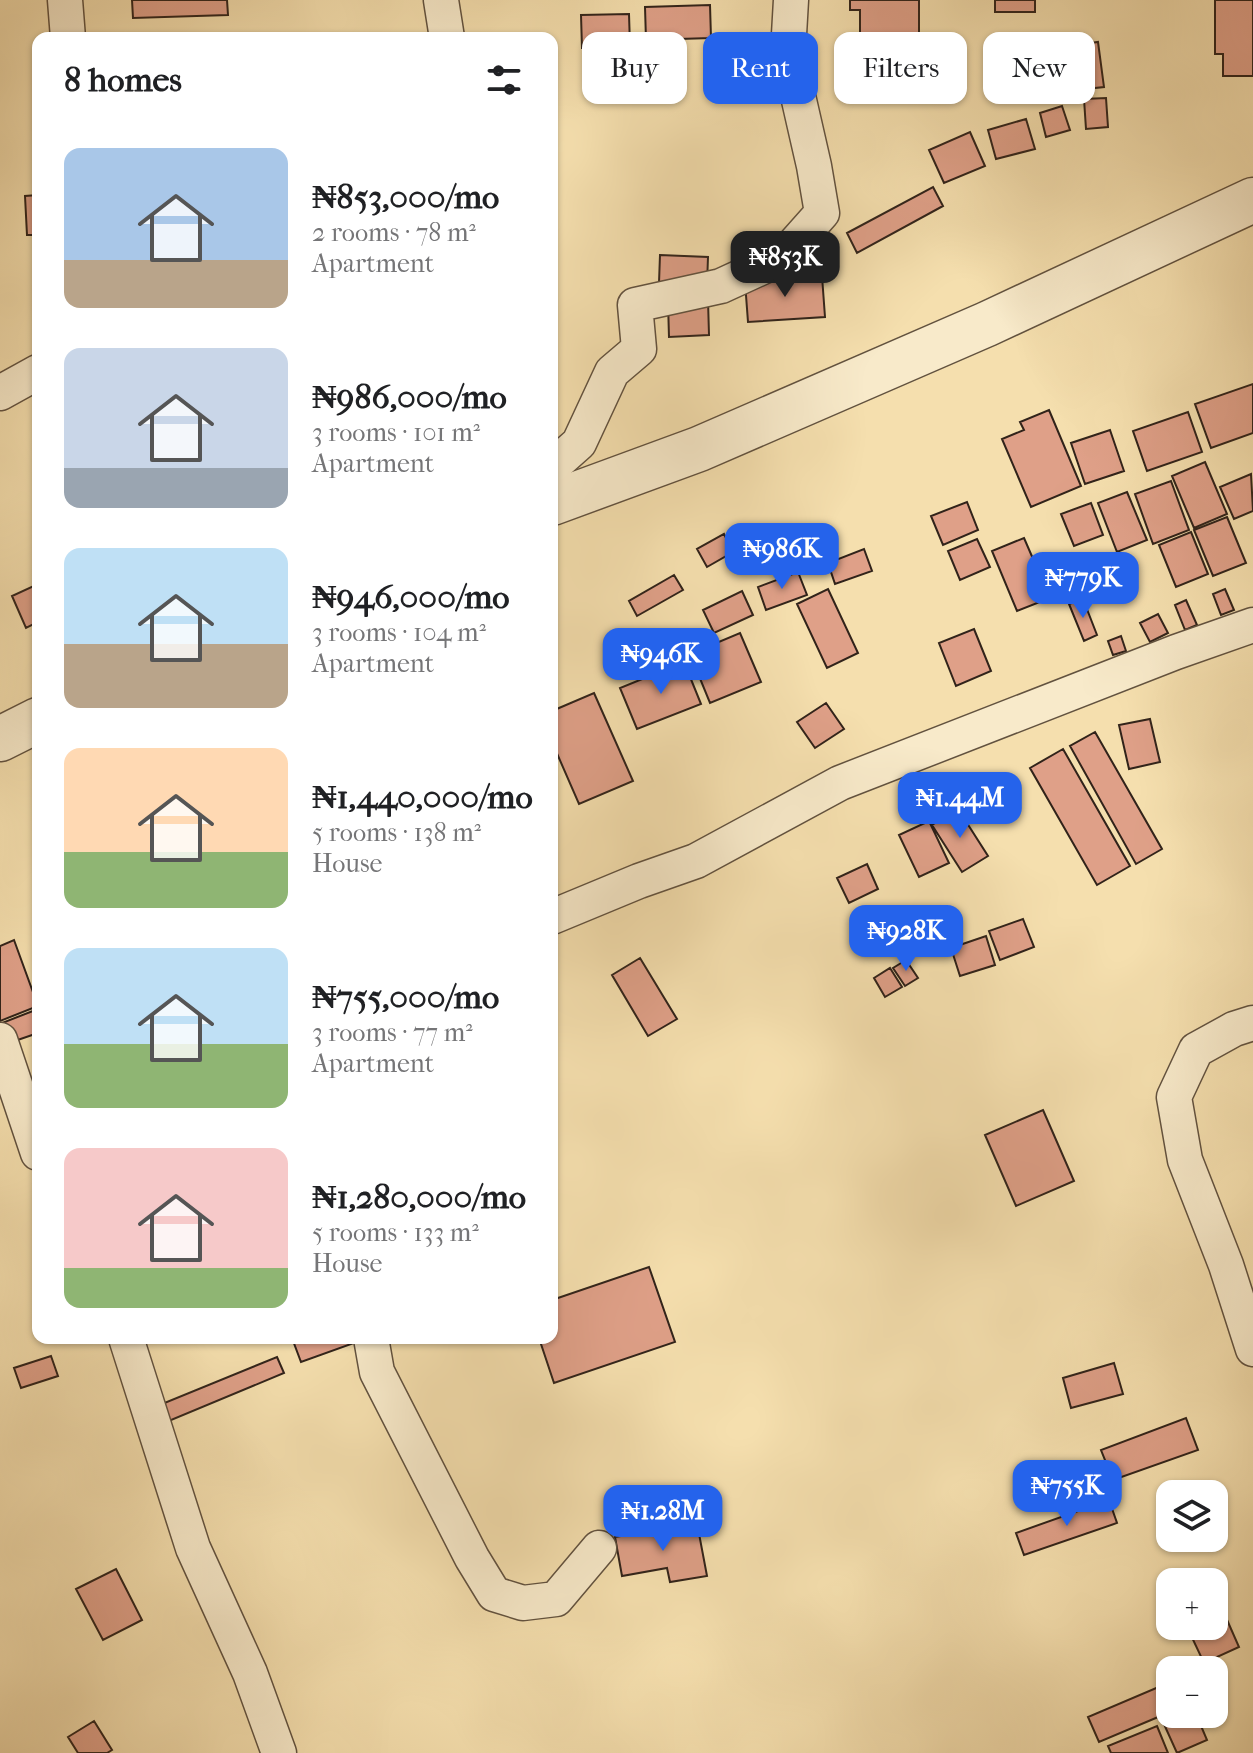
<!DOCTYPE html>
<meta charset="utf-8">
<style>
body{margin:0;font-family:"IM FELL French Canon",serif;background:#f2f2f2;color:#202124;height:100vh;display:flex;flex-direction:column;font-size:30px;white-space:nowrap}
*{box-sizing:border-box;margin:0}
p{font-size:26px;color:#757577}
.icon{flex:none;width:44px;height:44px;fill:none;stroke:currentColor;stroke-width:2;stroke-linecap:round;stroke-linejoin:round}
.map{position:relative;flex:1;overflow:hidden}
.drawer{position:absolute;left:32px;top:32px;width:526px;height:1312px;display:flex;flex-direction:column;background:#fff;border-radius:16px;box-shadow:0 2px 6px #0004}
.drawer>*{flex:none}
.top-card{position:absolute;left:582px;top:32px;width:550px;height:72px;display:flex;gap:16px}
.tools{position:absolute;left:1156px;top:1480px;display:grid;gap:16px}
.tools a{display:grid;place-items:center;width:72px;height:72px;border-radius:16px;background:#fff;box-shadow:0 2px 6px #0004;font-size:40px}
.price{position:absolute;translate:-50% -68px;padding:0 18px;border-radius:16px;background:#2563eb;color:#fff;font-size:26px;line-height:52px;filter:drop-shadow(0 2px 4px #0008)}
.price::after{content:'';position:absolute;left:50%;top:48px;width:24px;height:18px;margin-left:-12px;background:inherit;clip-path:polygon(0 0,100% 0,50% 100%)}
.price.active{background:#222;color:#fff}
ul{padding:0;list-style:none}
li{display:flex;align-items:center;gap:24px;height:200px;padding:0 32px}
li span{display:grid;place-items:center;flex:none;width:224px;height:160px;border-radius:16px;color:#555}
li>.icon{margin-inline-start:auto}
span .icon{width:96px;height:96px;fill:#fffc;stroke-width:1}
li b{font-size:34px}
h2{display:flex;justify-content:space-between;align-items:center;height:96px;padding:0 32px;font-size:34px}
.chip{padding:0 28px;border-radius:16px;background:#fff;box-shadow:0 2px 6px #0004;font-size:28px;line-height:72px}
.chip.active{background:#2563eb;color:#fff}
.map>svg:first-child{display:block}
.building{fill:#dfa088;stroke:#31231a;stroke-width:2}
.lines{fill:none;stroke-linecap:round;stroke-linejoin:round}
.minor-casing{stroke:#62523f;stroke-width:37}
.tertiary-casing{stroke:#62523f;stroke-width:47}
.minor{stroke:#f8eaca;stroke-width:34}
.tertiary{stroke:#f8eaca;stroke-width:44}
</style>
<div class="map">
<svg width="1253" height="1753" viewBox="0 0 1253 1753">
<rect width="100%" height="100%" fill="#f5dfae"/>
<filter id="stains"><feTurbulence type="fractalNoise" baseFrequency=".0025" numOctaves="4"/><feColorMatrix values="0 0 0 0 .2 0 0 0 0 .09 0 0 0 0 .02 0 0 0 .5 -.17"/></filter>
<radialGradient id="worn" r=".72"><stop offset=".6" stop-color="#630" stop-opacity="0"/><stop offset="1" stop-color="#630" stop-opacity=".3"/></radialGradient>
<!-- building -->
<path class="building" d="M 132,0 L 227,0 L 228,15 L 133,18 Z
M 850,0 L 919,0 L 919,46 L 860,46 L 860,10 L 850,10 Z
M 995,0 L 1035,0 L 1035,12 L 995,12 Z
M 1215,0 L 1253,0 L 1253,76 L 1223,76 L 1223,54 L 1215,54 Z
M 710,5 L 711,38 L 646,40 L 645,7 Z
M 629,14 L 630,46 L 582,48 L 581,15 Z
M 1051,37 L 1061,96 L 1040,100 L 1029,41 Z
M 1098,42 L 1104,87 L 1067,91 L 1061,47 Z
M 1106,98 L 1108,127 L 1086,129 L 1084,99 Z
M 1062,106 L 1070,130 L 1046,137 L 1040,113 Z
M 1026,119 L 1035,149 L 996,159 L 988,130 Z
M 970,132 L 985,166 L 944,183 L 929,150 Z
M 933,187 L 943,206 L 857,253 L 847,233 Z
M 38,195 L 38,235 L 27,235 L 25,196 Z
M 660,255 L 708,257 L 707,285 L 659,283 Z
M 822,276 L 825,317 L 748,322 L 745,282 Z
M 708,300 L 709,335 L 669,337 L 668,302 Z
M 1253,384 L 1253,433 L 1211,448 L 1195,404 Z
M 1049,410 L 1081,486 L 1031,507 L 1002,439 L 1024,430 L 1020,422 Z
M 1188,412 L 1202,452 L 1147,471 L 1133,431 Z
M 1110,430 L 1124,471 L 1085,484 L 1071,443 Z
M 1205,462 L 1227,514 L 1194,528 L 1172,476 Z
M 1251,474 L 1253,511 L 1234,519 L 1220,487 Z
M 1171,481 L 1189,530 L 1153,544 L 1135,494 Z
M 1127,492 L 1147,540 L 1117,552 L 1098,503 Z
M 967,502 L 978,530 L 943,545 L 931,516 Z
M 1091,503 L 1103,535 L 1074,546 L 1061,514 Z
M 1227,517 L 1246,563 L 1213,576 L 1194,530 Z
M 1191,532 L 1208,574 L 1176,587 L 1159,545 Z
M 724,534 L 733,552 L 707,567 L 697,549 Z
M 1024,538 L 1050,598 L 1017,611 L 992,551 Z
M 977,539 L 990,567 L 960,580 L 948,551 Z
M 864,549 L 872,571 L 835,584 L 828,563 Z
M 798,572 L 807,595 L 766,610 L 758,587 Z
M 674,575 L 683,590 L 637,616 L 629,601 Z
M 38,584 L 38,622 L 26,628 L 12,596 Z
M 828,589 L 858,653 L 827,668 L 797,604 Z
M 1225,589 L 1234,610 L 1221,615 L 1213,594 Z
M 742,591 L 753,615 L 714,633 L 703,610 Z
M 1083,599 L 1097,635 L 1084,641 L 1069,604 Z
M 1186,600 L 1197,625 L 1185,630 L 1175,605 Z
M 1158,614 L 1168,633 L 1150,642 L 1140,623 Z
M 974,629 L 991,671 L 956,686 L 939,643 Z
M 740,633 L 761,682 L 710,703 L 690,654 Z
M 1121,636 L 1126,651 L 1113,655 L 1108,641 Z
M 684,662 L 701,704 L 637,729 L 620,688 Z
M 594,693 L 633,781 L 579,804 L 552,742 L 552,711 Z
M 826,703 L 844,729 L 815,748 L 797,722 Z
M 1150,719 L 1160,762 L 1129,769 L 1119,725 Z
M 1095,732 L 1162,849 L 1136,864 L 1070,746 Z
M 1063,749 L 1130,866 L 1097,885 L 1030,768 Z
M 911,789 L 923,805 L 914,812 L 902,795 Z
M 958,809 L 988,856 L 962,872 L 932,825 Z
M 929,821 L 949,863 L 919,877 L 899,835 Z
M 867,864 L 878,889 L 849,903 L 837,878 Z
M 1023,919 L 1034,947 L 1000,960 L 989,931 Z
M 986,936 L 995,965 L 960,976 L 951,948 Z
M 14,940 L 38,1006 L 0,1021 L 0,946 Z
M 640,958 L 677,1019 L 648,1036 L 612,975 Z
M 906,960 L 918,978 L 905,986 L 893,968 Z
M 890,968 L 902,987 L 885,997 L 874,978 Z
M 38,1009 L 38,1033 L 9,1043 L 2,1023 Z
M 1043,1110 L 1074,1181 L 1016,1206 L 985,1135 Z
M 649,1267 L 675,1342 L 554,1383 L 539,1338 L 552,1338 L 552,1300 Z
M 292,1338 L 352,1338 L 354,1343 L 301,1362 Z
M 51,1356 L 58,1376 L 21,1388 L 14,1368 Z
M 277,1357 L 284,1373 L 164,1423 L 157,1406 Z
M 1114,1363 L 1123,1394 L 1071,1408 L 1063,1378 Z
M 1186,1418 L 1198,1450 L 1113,1480 L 1101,1450 Z
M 1109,1500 L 1117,1523 L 1024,1555 L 1016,1533 Z
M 697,1523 L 707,1576 L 670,1582 L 667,1568 L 622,1576 L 615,1537 Z
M 116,1569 L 142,1620 L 103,1640 L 76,1589 Z
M 1224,1613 L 1239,1647 L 1204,1663 L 1188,1629 L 1195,1626 L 1214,1626 L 1214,1617 Z
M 1168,1683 L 1170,1712 L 1099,1742 L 1088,1717 Z
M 1181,1714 L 1196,1714 L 1207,1740 L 1177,1753 L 1163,1722 Z
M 94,1721 L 112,1750 L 107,1753 L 78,1753 L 68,1737 Z
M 1157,1726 L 1168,1753 L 1111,1753 L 1108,1746 Z"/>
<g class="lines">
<defs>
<path id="minor" d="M 65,0 L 68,38
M 441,0 L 447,38
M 0,393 L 38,372
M 552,467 L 579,443 L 612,372 L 639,349 L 635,305 L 721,286 L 782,258 L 822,213 L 814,166 L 788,52 L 791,0
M 552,917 L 639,881 L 696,861 L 840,783 L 1176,652 L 1253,625
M 1253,1023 L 1234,1029 L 1196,1050 L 1174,1097 L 1185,1160 L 1226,1265 L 1253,1349
M 0,1040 L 38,1153
M 126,1338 L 193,1548 L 250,1673 L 279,1753
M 371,1338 L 377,1372 L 472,1558 L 494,1594 L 523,1603 L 556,1599 L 599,1548"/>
<path id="tertiary" d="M 552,503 L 699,449 L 987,324 L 1253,200
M 0,739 L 38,720"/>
</defs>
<!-- minor casing -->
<use href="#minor" class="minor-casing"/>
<!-- tertiary casing -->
<use href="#tertiary" class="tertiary-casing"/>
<!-- minor -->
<use href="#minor" class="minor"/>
<!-- tertiary -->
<use href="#tertiary" class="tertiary"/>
</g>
<rect width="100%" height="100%" filter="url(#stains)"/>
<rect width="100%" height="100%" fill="url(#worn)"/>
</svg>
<div class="tools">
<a><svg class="icon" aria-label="layers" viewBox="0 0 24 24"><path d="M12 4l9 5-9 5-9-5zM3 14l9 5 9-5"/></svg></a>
<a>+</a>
<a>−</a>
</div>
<b class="price active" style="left:785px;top:299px">₦853K</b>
<b class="price" style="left:782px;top:591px">₦986K</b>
<b class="price" style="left:1083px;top:620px">₦779K</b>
<b class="price" style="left:661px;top:696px">₦946K</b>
<b class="price" style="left:960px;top:840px">₦1.44M</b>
<b class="price" style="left:906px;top:973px">₦928K</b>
<b class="price" style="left:1067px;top:1528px">₦755K</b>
<b class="price" style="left:663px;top:1553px">₦1.28M</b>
<div class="top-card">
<a class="chip">Buy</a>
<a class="chip active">Rent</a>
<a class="chip">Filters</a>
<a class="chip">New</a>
</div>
<section class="drawer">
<h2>8 homes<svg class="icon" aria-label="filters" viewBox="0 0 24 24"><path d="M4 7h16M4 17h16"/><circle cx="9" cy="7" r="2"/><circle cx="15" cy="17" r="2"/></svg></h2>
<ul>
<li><span style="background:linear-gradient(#a9c7e8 70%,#b9a48a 0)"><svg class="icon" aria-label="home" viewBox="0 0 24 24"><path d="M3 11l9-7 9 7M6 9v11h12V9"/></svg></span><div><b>₦853,000/mo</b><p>2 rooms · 78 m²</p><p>Apartment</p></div></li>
<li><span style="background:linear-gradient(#c9d6e8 75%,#9aa5b1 0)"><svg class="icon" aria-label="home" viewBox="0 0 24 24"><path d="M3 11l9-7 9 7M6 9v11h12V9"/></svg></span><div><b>₦986,000/mo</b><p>3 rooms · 101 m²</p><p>Apartment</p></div></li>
<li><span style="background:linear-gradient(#bfe0f5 60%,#b9a48a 0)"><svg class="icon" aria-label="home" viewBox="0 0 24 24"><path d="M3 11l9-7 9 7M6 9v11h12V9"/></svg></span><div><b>₦946,000/mo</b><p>3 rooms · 104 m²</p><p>Apartment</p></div></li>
<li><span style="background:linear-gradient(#ffd9b3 65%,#8fb573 0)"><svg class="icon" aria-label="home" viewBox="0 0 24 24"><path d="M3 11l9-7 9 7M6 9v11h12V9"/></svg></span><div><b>₦1,440,000/mo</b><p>5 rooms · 138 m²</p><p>House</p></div></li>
<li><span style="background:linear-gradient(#bfe0f5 60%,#8fb573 0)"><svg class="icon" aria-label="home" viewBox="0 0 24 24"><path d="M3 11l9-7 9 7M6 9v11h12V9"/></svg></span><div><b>₦755,000/mo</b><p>3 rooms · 77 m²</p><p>Apartment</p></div></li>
<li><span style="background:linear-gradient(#f6c9c9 75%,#8fb573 0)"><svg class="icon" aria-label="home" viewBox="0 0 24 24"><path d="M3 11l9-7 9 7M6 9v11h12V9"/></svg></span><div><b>₦1,280,000/mo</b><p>5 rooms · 133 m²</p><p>House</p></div></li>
</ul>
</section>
</div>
